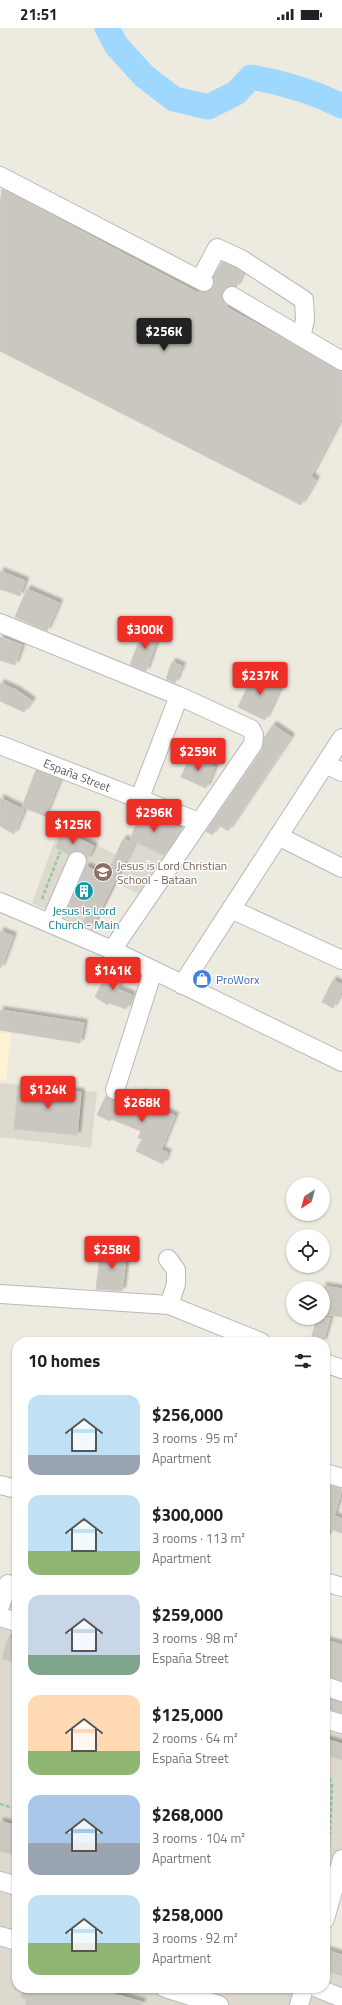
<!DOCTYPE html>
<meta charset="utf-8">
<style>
body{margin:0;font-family:"Titillium Web",sans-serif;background:#f6f6f6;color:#202124;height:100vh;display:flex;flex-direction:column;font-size:15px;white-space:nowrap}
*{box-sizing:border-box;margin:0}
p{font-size:13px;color:#757577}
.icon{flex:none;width:22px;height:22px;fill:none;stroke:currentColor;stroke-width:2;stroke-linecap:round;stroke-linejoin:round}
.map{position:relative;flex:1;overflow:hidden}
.side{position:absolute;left:12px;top:1309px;width:318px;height:656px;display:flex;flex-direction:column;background:#fff;border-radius:16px;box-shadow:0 1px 3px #0004}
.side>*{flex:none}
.needle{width:26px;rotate:216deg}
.buttons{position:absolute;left:286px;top:1149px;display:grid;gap:8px}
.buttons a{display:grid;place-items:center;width:44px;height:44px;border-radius:50%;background:#fff;box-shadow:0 1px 3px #0004;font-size:20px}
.price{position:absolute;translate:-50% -34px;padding:0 9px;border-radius:4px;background:#ee2f25;color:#fff;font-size:13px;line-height:26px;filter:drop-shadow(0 1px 2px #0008)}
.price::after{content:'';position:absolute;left:50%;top:24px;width:12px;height:9px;margin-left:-6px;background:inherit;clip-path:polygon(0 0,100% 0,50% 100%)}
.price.active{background:#222;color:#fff}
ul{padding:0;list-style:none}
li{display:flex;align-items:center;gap:12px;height:100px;padding:0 16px}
li span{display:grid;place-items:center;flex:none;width:112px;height:80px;border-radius:12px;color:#555}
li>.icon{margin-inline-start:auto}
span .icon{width:48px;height:48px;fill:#fffc;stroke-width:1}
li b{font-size:17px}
h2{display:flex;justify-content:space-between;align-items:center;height:48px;padding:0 16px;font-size:17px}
.status{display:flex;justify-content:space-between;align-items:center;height:28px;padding:0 20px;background:#fff;direction:ltr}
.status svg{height:11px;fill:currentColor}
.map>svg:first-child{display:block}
.commercial{fill:#fff3d3}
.education{fill:#ddd9cf}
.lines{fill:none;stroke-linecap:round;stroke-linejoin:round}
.river{stroke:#9ed8ff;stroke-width:25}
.building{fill:#cac6c0;stroke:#d1cbbf;filter:url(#shadow)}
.minor-tunnel{stroke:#c8c7c0;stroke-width:18;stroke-dasharray:18 9;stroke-linecap:butt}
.minor-casing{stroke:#b6b9be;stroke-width:20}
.path{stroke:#94c7a2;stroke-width:2.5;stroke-dasharray:4 2;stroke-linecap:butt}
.minor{stroke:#fff;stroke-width:18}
.labels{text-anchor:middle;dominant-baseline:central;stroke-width:3;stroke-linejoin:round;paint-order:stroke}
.street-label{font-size:12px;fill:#595d62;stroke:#fff}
.education-label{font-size:12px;fill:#785e54;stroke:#fff;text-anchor:start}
.culture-label{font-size:12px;fill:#0d838f;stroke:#fff}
.shop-label{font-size:12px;fill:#366cbe;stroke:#fff;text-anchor:start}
</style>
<div class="status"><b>21:51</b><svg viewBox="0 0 49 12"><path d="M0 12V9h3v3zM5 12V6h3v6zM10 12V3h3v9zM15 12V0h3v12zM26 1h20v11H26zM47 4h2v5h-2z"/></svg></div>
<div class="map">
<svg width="342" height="1977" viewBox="0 0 342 1977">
<defs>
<filter id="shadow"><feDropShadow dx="3.5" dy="-3.5" stdDeviation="1" flood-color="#0004"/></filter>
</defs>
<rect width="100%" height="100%" fill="#edeae0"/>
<!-- commercial -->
<path class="commercial" d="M 0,1005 L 11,1006 L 6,1053 L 0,1052 Z"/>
<!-- education -->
<path class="education" d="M 60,798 L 128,833 L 138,811 L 173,829 L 145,869 L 117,855 L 93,903 L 32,875 Z
M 0,1055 L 97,1064 L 91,1120 L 0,1109 Z
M 0,1560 L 17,1566 L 17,1960 L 325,1960 L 325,1944 L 342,1949 L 342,1977 L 0,1977 Z
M 325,1662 L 342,1668 L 342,1858 L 325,1914 Z"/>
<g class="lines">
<!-- river -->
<path class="river" d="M 107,0 L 116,17 L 144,48 L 174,71 L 208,79 L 236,65 L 251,49 C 284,55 312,63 342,78"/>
</g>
<!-- building -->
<path class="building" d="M 2,161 L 198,265 L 199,263 L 209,263 L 213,259 L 213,249 L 222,234 L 236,241 L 243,245 L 236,259 L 227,259 L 223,263 L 222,268 L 227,277 L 226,279 L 342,343 L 342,389 L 311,448 L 316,452 L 301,477 L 0,323 L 0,176 Z
M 0,543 L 25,553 L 20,568 L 0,561 Z
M 27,561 L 59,575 L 47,603 L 15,589 Z
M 144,600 L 159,606 L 146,643 L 130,637 Z
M 0,609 L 22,617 L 15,637 L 0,632 Z
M 172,634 L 182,638 L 175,655 L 166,651 Z
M 255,643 L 282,656 L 265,692 L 238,679 Z
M 0,655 L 16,662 L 32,673 L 24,684 L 0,673 Z
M 273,697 L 291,709 L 228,803 L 219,797 L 212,807 L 206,803 L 262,722 L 264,710 Z
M 190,728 L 215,739 L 206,760 L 181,749 Z
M 36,742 L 60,751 L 45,788 L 22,779 Z
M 0,770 L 24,782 L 14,806 L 0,798 Z
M 142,783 L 180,800 L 164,827 L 130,811 Z
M 62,802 L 94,818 L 87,832 L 85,826 L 81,823 L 75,823 L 69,827 L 56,820 Z
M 123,811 L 134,815 L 92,899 L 83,895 L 86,888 L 68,880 L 86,838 L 106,849 Z
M 0,903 L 13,908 L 1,940 L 0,940 Z
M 110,940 L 124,947 L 117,961 L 132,967 L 126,981 L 109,975 L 108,977 L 95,969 Z
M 333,952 L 342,957 L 342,962 L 333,980 L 322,974 Z
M 0,982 L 84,995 L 80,1015 L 0,1002 Z
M 18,1058 L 81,1064 L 77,1107 L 14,1101 Z
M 142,1064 L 151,1072 L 148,1076 L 175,1088 L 161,1122 L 168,1125 L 163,1136 L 136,1123 L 142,1111 L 138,1110 L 141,1103 L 111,1091 L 110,1093 L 97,1087 L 106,1068 L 111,1072 L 122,1075 L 124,1072 L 133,1076 Z
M 101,1220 L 127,1222 L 122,1263 L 96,1261 Z
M 323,1258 L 342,1261 L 342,1289 L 323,1286 Z
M 317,1290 L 330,1290 L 323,1314 L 310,1314 Z
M 329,1457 L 342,1460 L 334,1488 L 342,1491 L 342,1505 L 330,1501 L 327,1509 L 325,1509 L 325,1469 Z
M 8,1610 L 17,1613 L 17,1635 L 2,1631 Z
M 325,1612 L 342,1617 L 342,1653 L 325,1648 Z
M 325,1669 L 342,1674 L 342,1685 L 325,1681 Z
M 325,1711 L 342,1716 L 342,1732 L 325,1727 Z
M 0,1793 L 17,1798 L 17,1828 L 0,1823 Z
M 327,1922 L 342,1927 L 342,1948 L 325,1943 Z
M 24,1960 L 93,1960 L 142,1974 L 141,1977 L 26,1977 L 26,1971 L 21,1969 Z"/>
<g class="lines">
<!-- minor-tunnel -->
<path class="minor-tunnel" d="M 204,254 L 232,268"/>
<defs>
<path id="minor" d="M 0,148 L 204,254
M 200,252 L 217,220 L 241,231 L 304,272 L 305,292 L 301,309
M 232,268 L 342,333
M 0,595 L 179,668 L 251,701 L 254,707 L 253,716 L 112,922
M 0,717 L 199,794
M 325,736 L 342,744
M 139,772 L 179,668
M 278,808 L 342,840
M 0,874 L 112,922 L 342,1034
M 231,881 L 342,932
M 50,895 L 77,833
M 182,957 L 342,710
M 115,1062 L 153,943
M 168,1231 L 176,1242 L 176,1256 L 169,1277
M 0,1266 L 169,1277 L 261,1314
M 325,1335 L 342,1341
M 325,1445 L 342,1450
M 0,1457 L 17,1461
M 325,1554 L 342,1559
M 0,1578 L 8,1556
M 0,1589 L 17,1594
M 325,1658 L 342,1664
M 325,1691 L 342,1696
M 0,1853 L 17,1858
M 325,1891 L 342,1831
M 0,1908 L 17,1913
M 165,1960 L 219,1977
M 317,1960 L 342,1970
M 299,1977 L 304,1960"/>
</defs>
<!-- minor casing -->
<use href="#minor" class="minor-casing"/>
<!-- path -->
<path class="path" d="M 42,871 L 60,824
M 325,1739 L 332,1758 L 329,1823
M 0,1776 L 17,1781"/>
<!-- minor -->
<use href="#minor" class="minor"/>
</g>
<!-- icons -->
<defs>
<symbol id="school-disc" viewBox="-11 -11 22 22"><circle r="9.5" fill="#8d6e63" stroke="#fff"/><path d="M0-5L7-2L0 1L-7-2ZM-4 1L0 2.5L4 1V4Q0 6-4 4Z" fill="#fff"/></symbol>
<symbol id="building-disc" viewBox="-11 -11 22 22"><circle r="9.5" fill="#0f9aa8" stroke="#fff"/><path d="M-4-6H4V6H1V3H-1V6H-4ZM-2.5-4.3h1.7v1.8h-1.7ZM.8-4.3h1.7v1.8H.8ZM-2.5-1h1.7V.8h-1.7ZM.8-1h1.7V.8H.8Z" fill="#fff"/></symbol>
<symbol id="shop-disc" viewBox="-11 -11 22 22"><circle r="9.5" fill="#3f7fe0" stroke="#fff"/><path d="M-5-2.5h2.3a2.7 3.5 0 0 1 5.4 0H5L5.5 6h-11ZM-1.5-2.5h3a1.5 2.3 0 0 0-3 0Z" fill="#fff"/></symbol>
</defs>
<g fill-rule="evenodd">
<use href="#school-disc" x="92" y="833" width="22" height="22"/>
<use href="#building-disc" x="73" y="852" width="22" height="22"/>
<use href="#shop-disc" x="191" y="940" width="22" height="22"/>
</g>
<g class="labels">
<!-- street labels -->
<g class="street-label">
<text transform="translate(77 747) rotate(21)">España Street</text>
</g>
<!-- education labels -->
<g class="education-label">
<text x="117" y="837">Jesus is Lord Christian<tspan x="117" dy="14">School - Bataan</tspan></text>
</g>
<!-- culture labels -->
<g class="culture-label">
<text x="84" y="882">Jesus Is Lord<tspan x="84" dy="14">Church - Main</tspan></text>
</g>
<!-- shop labels -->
<g class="shop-label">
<text x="216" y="951">ProWorx</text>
</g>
</g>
</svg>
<div class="buttons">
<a><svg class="needle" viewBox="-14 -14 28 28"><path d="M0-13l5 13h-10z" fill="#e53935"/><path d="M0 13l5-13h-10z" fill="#757577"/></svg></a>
<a><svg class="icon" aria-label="locate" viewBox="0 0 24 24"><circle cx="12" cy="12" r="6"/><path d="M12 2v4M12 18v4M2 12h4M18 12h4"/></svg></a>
<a><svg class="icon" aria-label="layers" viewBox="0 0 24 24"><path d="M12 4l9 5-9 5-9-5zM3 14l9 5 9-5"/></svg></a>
</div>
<b class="price active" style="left:164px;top:324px">$256K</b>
<b class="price" style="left:145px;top:622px">$300K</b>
<b class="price" style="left:260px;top:668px">$237K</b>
<b class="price" style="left:198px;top:744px">$259K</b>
<b class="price" style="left:154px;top:805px">$296K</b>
<b class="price" style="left:73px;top:817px">$125K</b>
<b class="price" style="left:113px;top:963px">$141K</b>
<b class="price" style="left:48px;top:1082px">$124K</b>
<b class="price" style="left:142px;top:1095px">$268K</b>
<b class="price" style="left:112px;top:1242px">$258K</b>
<section class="side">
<h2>10 homes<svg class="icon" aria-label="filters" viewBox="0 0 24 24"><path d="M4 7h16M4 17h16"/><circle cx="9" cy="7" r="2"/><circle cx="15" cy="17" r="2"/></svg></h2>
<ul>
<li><span style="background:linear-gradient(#bfe0f5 75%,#9aa5b1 0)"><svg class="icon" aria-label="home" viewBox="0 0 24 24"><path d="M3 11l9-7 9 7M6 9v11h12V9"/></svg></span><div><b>$256,000</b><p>3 rooms · 95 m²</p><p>Apartment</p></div></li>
<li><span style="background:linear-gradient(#bfe0f5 70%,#8fb573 0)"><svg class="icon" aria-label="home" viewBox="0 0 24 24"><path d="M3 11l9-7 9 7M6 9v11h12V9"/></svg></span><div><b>$300,000</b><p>3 rooms · 113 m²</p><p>Apartment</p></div></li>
<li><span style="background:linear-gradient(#c9d6e8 75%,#7fa58c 0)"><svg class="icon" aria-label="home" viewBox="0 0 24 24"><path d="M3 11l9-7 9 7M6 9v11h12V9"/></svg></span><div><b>$259,000</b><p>3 rooms · 98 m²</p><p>España Street</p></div></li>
<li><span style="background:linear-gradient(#ffd9b3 70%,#8fb573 0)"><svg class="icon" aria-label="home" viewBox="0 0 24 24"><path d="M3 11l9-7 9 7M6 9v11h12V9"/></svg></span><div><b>$125,000</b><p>2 rooms · 64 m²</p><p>España Street</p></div></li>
<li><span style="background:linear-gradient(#a9c7e8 60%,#9aa5b1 0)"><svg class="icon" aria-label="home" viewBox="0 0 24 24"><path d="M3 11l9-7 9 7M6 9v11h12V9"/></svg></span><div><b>$268,000</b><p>3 rooms · 104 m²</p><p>Apartment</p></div></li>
<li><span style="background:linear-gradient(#bfe0f5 60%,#8fb573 0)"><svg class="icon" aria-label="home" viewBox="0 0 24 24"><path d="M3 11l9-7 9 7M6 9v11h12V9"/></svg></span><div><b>$258,000</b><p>3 rooms · 92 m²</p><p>Apartment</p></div></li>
</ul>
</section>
</div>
